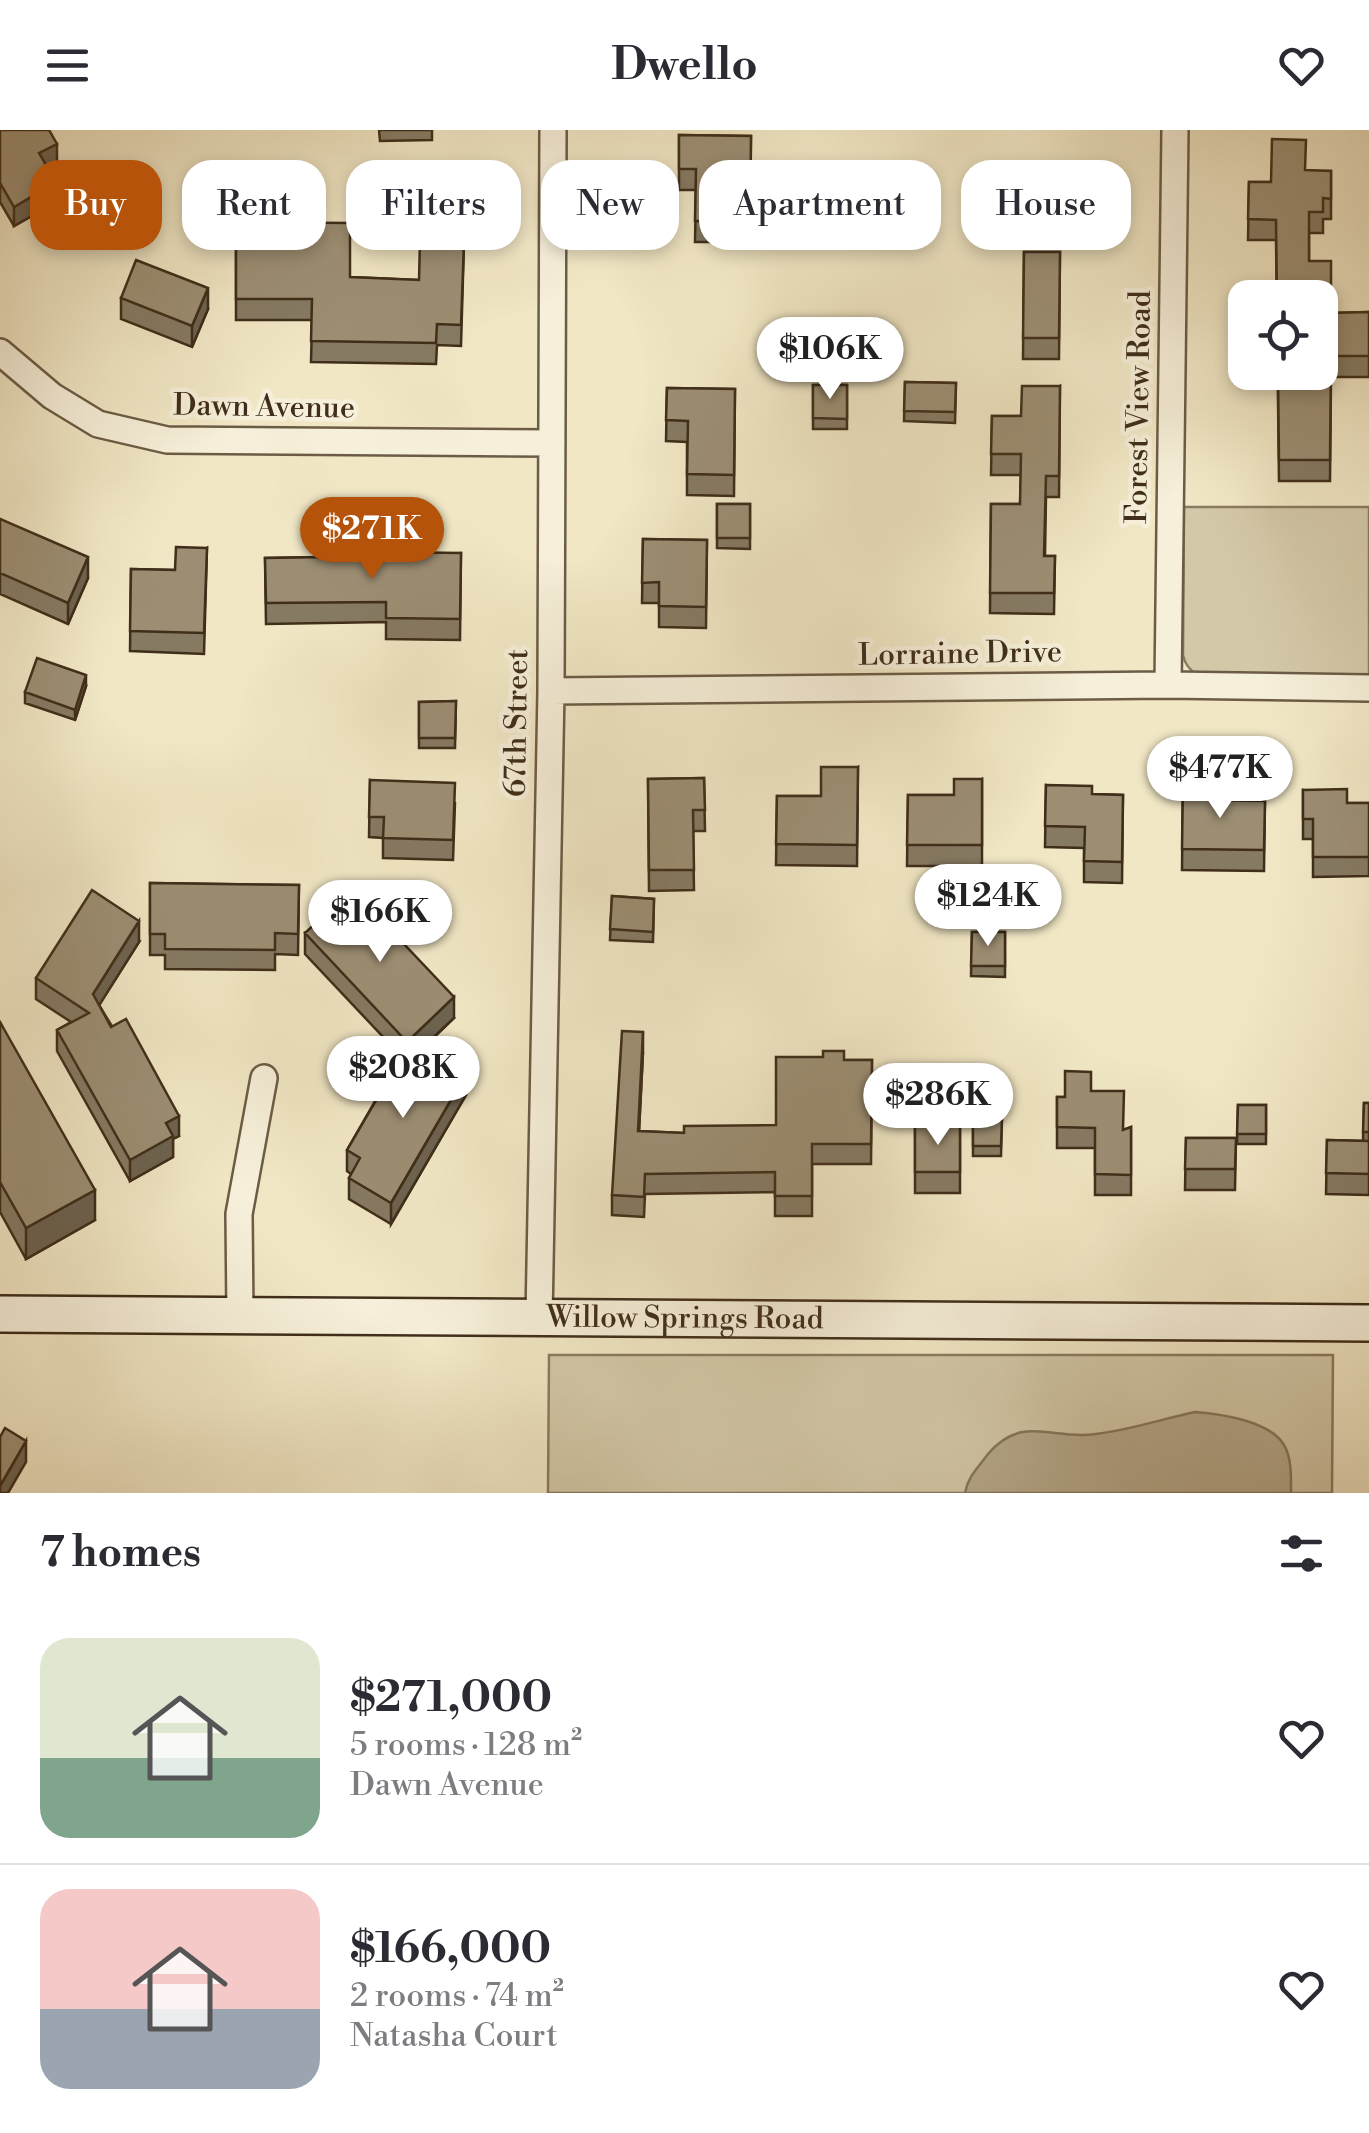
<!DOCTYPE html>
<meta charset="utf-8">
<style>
body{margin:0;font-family:"Libre Bodoni",serif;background:#f2f2f3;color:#2b2b33;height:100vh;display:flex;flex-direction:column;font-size:38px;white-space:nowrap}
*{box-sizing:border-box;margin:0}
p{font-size:32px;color:#7c7c81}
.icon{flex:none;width:55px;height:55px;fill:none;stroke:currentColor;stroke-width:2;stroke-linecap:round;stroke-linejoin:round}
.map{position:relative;height:1363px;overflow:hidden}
.sheet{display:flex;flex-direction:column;background:#fff;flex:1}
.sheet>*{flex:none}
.guide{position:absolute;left:30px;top:30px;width:1310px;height:90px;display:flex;gap:20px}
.controls{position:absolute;left:1228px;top:150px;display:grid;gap:20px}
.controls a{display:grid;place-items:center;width:110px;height:110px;border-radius:20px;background:#fff;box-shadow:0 5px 15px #0003;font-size:50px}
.price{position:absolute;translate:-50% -85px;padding:0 22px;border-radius:35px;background:#fff;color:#222;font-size:32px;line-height:65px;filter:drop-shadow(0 2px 5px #0008)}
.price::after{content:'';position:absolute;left:50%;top:60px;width:30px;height:22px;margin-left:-15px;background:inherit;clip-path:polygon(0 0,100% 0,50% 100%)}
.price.selected{background:#b45309;color:#fff}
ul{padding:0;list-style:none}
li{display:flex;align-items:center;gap:30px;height:250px;padding:0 40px}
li+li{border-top:2px solid #e1e1e2}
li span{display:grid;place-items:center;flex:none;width:280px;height:200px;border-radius:30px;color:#555}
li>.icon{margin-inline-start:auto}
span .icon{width:120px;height:120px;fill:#fffc;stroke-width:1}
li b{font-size:42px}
h2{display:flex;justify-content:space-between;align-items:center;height:120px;padding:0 40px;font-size:42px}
.tag{padding:0 35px;border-radius:30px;background:#fff;box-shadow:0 5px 15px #0003;font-size:35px;line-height:90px}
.tag.selected{background:#b45309;color:#fff}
header{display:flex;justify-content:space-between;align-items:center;height:130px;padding:0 40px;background:#fff;font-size:45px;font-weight:700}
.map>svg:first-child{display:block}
.green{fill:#d3c8a8;stroke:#8a7b61;stroke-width:2.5}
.water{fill:#b5a88b;stroke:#86775e;stroke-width:2.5}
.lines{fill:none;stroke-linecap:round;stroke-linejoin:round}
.minor-casing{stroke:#6c5c45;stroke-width:30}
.secondary-casing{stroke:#402e1a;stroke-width:40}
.minor{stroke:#f6efd9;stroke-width:25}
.secondary{stroke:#f6efd9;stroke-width:35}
.wall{fill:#867a63;stroke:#402e1a;stroke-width:2.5}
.shaded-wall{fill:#6d6350;stroke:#402e1a;stroke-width:2.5}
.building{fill:#9c8e73;stroke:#402e1a;stroke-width:2.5}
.labels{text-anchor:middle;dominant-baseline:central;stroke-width:9;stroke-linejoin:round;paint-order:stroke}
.street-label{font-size:30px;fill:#402e1a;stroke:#f6efd9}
</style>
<header><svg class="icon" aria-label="menu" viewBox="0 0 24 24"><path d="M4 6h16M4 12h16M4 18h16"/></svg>Dwello<svg class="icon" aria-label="heart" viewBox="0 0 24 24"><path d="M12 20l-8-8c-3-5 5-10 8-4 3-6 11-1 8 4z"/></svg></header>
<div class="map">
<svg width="1369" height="1363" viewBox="0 0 1369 1363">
<rect width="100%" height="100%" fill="#f1e7c5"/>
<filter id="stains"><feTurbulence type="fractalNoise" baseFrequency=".002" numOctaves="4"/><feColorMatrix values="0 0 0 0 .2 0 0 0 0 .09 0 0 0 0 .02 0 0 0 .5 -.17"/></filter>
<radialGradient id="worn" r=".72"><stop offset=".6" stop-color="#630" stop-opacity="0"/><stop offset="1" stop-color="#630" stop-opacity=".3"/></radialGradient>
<!-- green -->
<path class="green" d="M 1184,377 L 1369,377 L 1369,547 L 1197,545 C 1189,539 1185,534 1183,525 Z
M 549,1225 L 1333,1225 L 1332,1363 L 548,1363 Z"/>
<!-- water -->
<path class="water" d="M 1195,1282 C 1221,1284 1270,1291 1284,1315 C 1292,1328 1291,1349 1291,1363 L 965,1363 C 968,1346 978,1338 988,1324 C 1023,1283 1053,1311 1096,1304 C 1130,1300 1162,1289 1195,1282 Z"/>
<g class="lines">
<defs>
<path id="minor" d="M 0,222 L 52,266 L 98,294 L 167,310 L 552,313
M 1168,555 L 1175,0
M 551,561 L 1168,555 L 1369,558
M 240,1185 L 239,1084 L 264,948
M 539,1187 L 551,561 L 553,0"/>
<g id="secondary">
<path id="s1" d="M 0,1184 L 1369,1193"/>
</g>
</defs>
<!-- minor casing -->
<use href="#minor" class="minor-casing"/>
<!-- secondary casing -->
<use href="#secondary" class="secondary-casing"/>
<!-- minor -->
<use href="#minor" class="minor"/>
<!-- secondary -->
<use href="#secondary" class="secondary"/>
</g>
<!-- wall -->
<path class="wall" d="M 0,0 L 49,1 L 57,33 L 48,38 L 56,72 L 14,96 L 0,72 Z
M 379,0 L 432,0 L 432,10 L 380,11 Z
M 679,5 L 751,6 L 750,112 L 695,112 L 696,60 L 679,60 Z
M 1305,41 L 1331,41 L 1331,89 L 1323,89 L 1323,103 L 1309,103 L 1309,131 L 1331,183 L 1369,182 L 1369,247 L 1331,247 L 1330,351 L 1279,351 L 1276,110 L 1248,110 L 1249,52 L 1271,52 Z
M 236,92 L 350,147 L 419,150 L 464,112 L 461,216 L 437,215 L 436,234 L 311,232 L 312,190 L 236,190 Z
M 1024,122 L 1060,122 L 1059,229 L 1023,229 Z
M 121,168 L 208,179 L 192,217 L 121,189 Z
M 905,252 L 956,253 L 955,293 L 904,291 Z
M 813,255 L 847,255 L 847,299 L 813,299 Z
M 1060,256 L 1059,367 L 1046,367 L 1045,426 L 1055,426 L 1054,484 L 990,483 L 991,374 L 1020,374 L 1021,345 L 991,345 L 992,286 L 1021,286 Z
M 667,258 L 735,259 L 734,366 L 687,365 L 687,312 L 666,311 Z
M 717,374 L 750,374 L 750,419 L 717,418 Z
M 0,389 L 88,448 L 68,494 L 0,464 Z
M 643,409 L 707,410 L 706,498 L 659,497 L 659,473 L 642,473 Z
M 207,418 L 204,524 L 130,521 L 131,439 L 175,440 Z
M 461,423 L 460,510 L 386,509 L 386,492 L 266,494 L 265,428 L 387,426 Z
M 86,556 L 75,590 L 25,573 L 25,562 Z
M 456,571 L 455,618 L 419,618 L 419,572 Z
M 858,637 L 857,736 L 776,735 L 777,666 L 821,666 Z
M 704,648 L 705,701 L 693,701 L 694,760 L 649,761 L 648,649 Z
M 982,649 L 982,736 L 907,736 L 908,665 L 954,665 Z
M 370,650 L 455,673 L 453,730 L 383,728 L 383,708 L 369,707 Z
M 1183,652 L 1215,670 L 1265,671 L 1264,741 L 1182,740 Z
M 1046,655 L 1092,664 L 1123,665 L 1122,753 L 1084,752 L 1084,718 L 1045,717 Z
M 1303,660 L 1347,673 L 1369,673 L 1369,746 L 1313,747 L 1313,709 L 1303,709 Z
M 150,753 L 299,755 L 298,825 L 275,824 L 275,840 L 165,839 L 165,825 L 150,825 Z
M 612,766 L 654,769 L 653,812 L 610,810 Z
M 972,802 L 1005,802 L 1005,847 L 971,846 Z
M 305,803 L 454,888 L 422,919 L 466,965 L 391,1094 L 349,1069 L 349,1048 L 351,1044 L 347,1041 L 347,1020 L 401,926 L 305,824 Z
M 139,812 L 99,875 L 179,1006 L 173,1009 L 173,1027 L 130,1051 L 57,921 L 57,900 L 71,892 L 36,869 L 36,848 Z
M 0,892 L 95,1090 L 26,1129 L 0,1082 Z
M 643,922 L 639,1001 L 684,1003 L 776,995 L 844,930 L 872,930 L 871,1034 L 812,1034 L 812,1086 L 775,1086 L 775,1062 L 645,1064 L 644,1087 L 612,1085 L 612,1065 Z
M 1091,961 L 1123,1000 L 1131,997 L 1131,1065 L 1095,1065 L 1095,1018 L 1057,1018 L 1057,967 L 1065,967 Z
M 1364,973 L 1369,973 L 1369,1065 L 1326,1064 L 1327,1010 L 1363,1011 Z
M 1238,975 L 1266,975 L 1266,1014 L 1237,1014 Z
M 973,987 L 1002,987 L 1001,1026 L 973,1026 Z
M 960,993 L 960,1063 L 915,1063 L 915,994 Z
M 1186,1008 L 1236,1008 L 1235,1060 L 1185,1060 Z"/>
<!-- shaded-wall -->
<path class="shaded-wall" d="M 57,14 L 57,33 L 39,43 L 39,23 Z
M 56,52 L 56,72 L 14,96 L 14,77 Z
M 208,158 L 208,179 L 192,217 L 192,196 Z
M 88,427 L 88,448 L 68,494 L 68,473 Z
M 86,545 L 86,556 L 75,590 L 75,580 Z
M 139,791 L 139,812 L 93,885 L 93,864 Z
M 454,867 L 454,888 L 407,932 L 407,912 Z
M 643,902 L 643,922 L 638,1021 L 638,1001 Z
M 466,944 L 466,965 L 391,1094 L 391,1073 Z
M 179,986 L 179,1006 L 173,1009 L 173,1027 L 130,1051 L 130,1030 L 166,993 Z
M 95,1060 L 95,1090 L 26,1129 L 26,1098 Z
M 26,1311 L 26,1332 L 8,1363 L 0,1363 L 0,1356 Z"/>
<!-- building -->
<path class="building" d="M 0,0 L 49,0 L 57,14 L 39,23 L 56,52 L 14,77 L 0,53 Z
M 679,5 L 751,6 L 750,91 L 695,91 L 696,39 L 679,39 Z
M 1272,9 L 1306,10 L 1305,40 L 1331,41 L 1331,69 L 1323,68 L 1323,82 L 1309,82 L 1309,131 L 1331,131 L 1331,183 L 1369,182 L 1369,226 L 1331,226 L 1330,330 L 1279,330 L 1278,242 L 1320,242 L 1320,168 L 1277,168 L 1276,90 L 1248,89 L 1249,52 L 1271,52 Z
M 236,92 L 350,93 L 350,147 L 419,150 L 420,110 L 464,112 L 461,195 L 437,194 L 436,213 L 311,211 L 312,169 L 236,169 Z
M 1024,122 L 1060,122 L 1059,208 L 1023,208 Z
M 136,130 L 208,158 L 192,196 L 121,168 Z
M 905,252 L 956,253 L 955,282 L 904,281 Z
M 813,255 L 847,255 L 847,289 L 813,288 Z
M 1022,256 L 1060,256 L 1059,346 L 1046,346 L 1044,426 L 1055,426 L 1054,463 L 990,463 L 991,374 L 1020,374 L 1021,324 L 991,324 L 992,286 L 1021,286 Z
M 667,258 L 735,259 L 734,345 L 687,344 L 688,291 L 666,290 Z
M 717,374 L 750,374 L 750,408 L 717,408 Z
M 0,389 L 88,427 L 68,473 L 0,443 Z
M 643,409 L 707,410 L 706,477 L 659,476 L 659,452 L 642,453 Z
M 176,417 L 207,418 L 204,503 L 130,501 L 131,439 L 175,440 Z
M 387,422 L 461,423 L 460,489 L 386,488 L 386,472 L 266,473 L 265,428 L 387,426 Z
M 37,528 L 86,545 L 75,580 L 25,562 Z
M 456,571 L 455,608 L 419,608 L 419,572 Z
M 821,637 L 858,637 L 857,715 L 776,714 L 777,666 L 821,666 Z
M 704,648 L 705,680 L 693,680 L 694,740 L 649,740 L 648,649 Z
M 954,649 L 982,649 L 982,715 L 907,715 L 908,665 L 954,665 Z
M 370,650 L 455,653 L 453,710 L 383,708 L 384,687 L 369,687 Z
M 1183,652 L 1215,653 L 1215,670 L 1265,671 L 1264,720 L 1182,719 Z
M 1046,655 L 1092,656 L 1092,664 L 1123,665 L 1122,732 L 1084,731 L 1085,697 L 1045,696 Z
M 1347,659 L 1347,673 L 1369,673 L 1369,727 L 1313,727 L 1313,689 L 1303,689 L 1303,660 Z
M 150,753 L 299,755 L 298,804 L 275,803 L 275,820 L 165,819 L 165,804 L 150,804 Z
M 352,759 L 454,867 L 407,912 L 305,803 Z
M 92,760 L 139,791 L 93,864 L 111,897 L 126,889 L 179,986 L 166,993 L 173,1006 L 130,1030 L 57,900 L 89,883 L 36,848 Z
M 612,766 L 654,769 L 653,802 L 610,799 Z
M 972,802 L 1005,802 L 1005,836 L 971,836 Z
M 0,892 L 95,1060 L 26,1098 L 0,1052 Z
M 622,901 L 643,902 L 638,1001 L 684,1003 L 684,996 L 776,995 L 776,927 L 823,927 L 823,921 L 844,921 L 844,930 L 872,930 L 871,1014 L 812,1014 L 812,1066 L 775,1066 L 775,1042 L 645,1044 L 644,1067 L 612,1065 Z
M 410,912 L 466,944 L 391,1073 L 349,1048 L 360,1028 L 347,1020 Z
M 1065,941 L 1091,942 L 1091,961 L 1124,961 L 1123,1000 L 1131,997 L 1131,1045 L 1095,1044 L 1095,998 L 1057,997 L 1057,967 L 1065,967 Z
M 1364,973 L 1369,973 L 1369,1002 L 1363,1002 Z
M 1238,975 L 1266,975 L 1266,1004 L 1237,1004 Z
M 973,987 L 1002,987 L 1001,1016 L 973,1016 Z
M 960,993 L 960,1042 L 915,1042 L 915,994 Z
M 1186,1008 L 1236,1008 L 1235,1039 L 1185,1039 Z
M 1327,1010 L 1369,1011 L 1369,1044 L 1326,1043 Z
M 5,1298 L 26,1311 L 0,1356 L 0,1307 Z"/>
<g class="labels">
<!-- street labels -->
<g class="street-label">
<text transform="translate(264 277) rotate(1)">Dawn Avenue</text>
<text transform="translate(1139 277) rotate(-89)">Forest View Road</text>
<text transform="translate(960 524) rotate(-1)">Lorraine Drive</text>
<text transform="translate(517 593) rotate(-89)">67th Street</text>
<text stroke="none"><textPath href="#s1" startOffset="685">Willow Springs Road</textPath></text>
</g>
</g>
<rect width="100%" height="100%" filter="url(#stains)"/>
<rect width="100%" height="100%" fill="url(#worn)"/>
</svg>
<div class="controls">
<a><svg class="icon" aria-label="locate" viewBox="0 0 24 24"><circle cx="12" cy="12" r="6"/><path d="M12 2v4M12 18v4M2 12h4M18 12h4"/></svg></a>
</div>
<b class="price" style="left:830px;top:272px">$106K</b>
<b class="price selected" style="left:372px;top:452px">$271K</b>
<b class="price" style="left:1220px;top:691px">$477K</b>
<b class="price" style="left:988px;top:819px">$124K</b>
<b class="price" style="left:380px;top:835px">$166K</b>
<b class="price" style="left:403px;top:991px">$208K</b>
<b class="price" style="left:938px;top:1018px">$286K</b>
<div class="guide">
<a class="tag selected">Buy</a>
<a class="tag">Rent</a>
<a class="tag">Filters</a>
<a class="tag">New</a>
<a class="tag">Apartment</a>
<a class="tag">House</a>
</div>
</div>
<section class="sheet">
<h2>7 homes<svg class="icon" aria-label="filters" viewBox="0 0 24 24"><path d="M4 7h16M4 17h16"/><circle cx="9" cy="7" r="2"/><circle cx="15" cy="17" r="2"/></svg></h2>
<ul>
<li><span style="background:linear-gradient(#dfe7d0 60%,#7fa58c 0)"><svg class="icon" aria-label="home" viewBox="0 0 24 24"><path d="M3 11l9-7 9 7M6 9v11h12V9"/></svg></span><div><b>$271,000</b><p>5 rooms · 128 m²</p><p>Dawn Avenue</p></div><svg class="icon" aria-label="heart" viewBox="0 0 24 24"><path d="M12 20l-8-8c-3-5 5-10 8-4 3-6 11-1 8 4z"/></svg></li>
<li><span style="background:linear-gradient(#f6c9c9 60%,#9aa5b1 0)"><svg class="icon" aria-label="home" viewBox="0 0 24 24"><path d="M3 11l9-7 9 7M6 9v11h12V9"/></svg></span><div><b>$166,000</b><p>2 rooms · 74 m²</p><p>Natasha Court</p></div><svg class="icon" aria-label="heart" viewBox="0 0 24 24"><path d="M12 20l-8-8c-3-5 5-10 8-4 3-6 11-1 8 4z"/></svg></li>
</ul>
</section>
